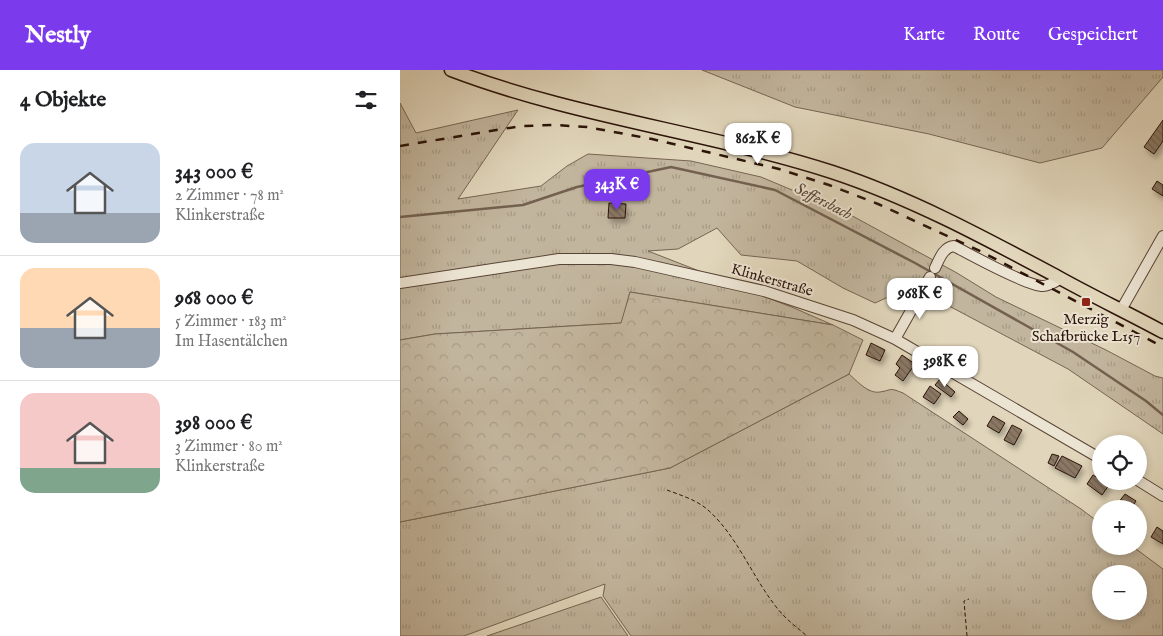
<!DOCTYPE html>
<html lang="de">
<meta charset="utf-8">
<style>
body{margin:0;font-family:"IM FELL English",serif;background:#f2f2f2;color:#202124;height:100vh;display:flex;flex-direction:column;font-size:19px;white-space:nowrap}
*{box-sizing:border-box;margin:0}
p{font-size:16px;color:#757577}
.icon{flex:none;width:28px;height:28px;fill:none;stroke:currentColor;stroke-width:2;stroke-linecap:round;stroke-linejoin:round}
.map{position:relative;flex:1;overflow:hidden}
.side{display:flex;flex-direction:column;background:#fff;width:400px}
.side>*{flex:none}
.buttons{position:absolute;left:692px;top:365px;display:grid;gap:10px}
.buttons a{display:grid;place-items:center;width:55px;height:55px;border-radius:50%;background:#fff;box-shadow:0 2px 8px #0003;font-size:25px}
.price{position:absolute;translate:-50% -42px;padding:0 11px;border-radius:10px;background:#fff;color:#222;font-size:16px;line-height:32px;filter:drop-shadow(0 1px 2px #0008)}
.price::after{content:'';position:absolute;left:50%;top:30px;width:15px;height:11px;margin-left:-8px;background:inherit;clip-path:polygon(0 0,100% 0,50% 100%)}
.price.on{background:#7c3aed;color:#fff}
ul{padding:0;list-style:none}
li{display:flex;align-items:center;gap:15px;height:125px;padding:0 20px}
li+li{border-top:1px solid #e0e0e0}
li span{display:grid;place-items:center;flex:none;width:140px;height:100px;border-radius:15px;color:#555}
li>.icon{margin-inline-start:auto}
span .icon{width:60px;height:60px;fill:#fffc;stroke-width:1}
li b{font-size:21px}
h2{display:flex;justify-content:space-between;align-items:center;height:60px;padding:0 20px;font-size:21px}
header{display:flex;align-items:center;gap:30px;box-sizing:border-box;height:70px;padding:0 25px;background:#7c3aed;color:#fff}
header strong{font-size:24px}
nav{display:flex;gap:28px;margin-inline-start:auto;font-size:18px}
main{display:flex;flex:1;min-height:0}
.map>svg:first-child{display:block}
.grass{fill:url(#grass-tufts);stroke:#766452;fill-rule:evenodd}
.forest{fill:url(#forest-crowns);stroke:#766452}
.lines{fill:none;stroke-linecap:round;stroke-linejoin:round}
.stream{stroke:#73604f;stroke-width:2.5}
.building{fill:url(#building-back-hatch);stroke:#2b1308;filter:url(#shadow)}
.minor-casing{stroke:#584435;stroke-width:12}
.major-casing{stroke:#2b1308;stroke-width:15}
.path{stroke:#2b1308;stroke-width:1;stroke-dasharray:4 2.5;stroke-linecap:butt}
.minor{stroke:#ece4d3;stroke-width:10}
.major{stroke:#e1d6bb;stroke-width:12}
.rail{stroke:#2b1308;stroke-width:2.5;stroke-dasharray:9 9;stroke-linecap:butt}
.poi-dot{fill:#8f2418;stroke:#ece4d3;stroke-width:2}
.labels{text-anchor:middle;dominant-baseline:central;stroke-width:4;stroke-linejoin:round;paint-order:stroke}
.street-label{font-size:15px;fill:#2b1308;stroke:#ece4d3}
.poi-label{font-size:15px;fill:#2b1308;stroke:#ece4d3}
.water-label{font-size:16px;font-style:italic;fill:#5b4737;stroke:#ece4d3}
</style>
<header>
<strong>Nestly</strong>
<nav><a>Karte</a><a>Route</a><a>Gespeichert</a></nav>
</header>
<main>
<section class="side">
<h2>4 Objekte<svg class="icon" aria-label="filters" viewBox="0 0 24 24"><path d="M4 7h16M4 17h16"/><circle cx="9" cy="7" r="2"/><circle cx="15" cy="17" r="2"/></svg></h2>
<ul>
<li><span style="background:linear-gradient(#c9d6e8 70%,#9aa5b1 0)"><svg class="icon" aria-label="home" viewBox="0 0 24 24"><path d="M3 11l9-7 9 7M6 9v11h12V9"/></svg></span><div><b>343 000 €</b><p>2 Zimmer · 78 m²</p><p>Klinkerstraße</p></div></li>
<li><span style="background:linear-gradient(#ffd9b3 60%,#9aa5b1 0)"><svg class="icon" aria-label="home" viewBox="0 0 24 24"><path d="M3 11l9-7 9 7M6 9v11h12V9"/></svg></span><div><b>968 000 €</b><p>5 Zimmer · 183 m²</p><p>Im Hasentälchen</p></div></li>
<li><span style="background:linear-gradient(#f6c9c9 75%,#7fa58c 0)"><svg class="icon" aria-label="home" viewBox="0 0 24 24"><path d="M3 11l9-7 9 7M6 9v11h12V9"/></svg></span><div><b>398 000 €</b><p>3 Zimmer · 80 m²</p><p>Klinkerstraße</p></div></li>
</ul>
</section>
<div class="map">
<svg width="763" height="566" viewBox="0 0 763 566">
<defs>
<pattern id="grass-tufts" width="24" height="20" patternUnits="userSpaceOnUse" patternTransform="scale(1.25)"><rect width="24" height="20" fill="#c2b59d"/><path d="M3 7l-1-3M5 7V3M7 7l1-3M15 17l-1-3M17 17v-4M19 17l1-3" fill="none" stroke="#a79b86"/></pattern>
<pattern id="forest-crowns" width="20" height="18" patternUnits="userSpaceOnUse" patternTransform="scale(1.25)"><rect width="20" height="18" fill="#c2b59d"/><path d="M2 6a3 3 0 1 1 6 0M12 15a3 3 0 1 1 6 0" fill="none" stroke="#a79b86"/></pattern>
<pattern id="building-back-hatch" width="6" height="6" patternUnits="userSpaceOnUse" patternTransform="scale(1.25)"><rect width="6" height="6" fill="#8a7865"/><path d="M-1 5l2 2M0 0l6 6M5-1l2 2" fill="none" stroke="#716151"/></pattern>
<filter id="shadow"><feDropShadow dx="2.5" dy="4.5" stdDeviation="2.5" flood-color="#0004"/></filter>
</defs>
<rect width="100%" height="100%" fill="#e1d6bb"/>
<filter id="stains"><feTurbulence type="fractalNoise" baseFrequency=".004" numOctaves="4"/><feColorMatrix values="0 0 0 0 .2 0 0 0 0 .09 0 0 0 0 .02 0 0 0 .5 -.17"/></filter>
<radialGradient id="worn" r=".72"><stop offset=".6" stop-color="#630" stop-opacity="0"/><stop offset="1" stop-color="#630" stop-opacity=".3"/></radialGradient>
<!-- grass -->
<path class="grass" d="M 302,0 L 763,0 L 763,7 L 702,78 L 640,93 L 529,64 L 395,37 Z
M 0,33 L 16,63 L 118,40 L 58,129 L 141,116 L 167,96 L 188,84 L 291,91 L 361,107 L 447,143 L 557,203 L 596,227 L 706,280 L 755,306 L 763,308 L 763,364 L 668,299 L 549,236 L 508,218 L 475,233 L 443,218 L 397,191 L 341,185 L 317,158 L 278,179 L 248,181 L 394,238 L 433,255 L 230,222 L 222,253 L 35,264 L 0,270 Z
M 449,304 C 457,311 468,324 480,322 C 493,320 488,317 503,323 L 681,439 L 701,454 L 701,476 L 732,476 L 763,499 L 763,566 L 231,566 L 203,526 L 205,514 L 64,566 L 0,566 L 0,452 L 270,398 ZM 701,504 L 739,504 L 739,541 L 701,541 Z
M 201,527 L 228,566 L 87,566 Z"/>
<!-- forest -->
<path class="forest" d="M 230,222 L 433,255 L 463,270 L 449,304 L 270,398 L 0,452 L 0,270 L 35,264 L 221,253 Z"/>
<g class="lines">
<!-- stream -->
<path class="stream" d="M 0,147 L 123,135 L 177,117 L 271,97 L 375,120 L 515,193 L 673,282 L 746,331 L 763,345"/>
</g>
<!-- building -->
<path class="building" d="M 763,50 L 763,71 L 754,84 L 744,77 Z
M 757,111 L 763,115 L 763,126 L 752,119 Z
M 209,133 L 226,134 L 225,148 L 208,148 Z
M 471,273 L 485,280 L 480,291 L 466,285 Z
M 502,285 L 515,294 L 503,311 L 495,305 L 500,298 L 496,294 Z
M 540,309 L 555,322 L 551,327 L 535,315 Z
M 530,316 L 541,324 L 534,334 L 523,327 Z
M 559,341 L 568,349 L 563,355 L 553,347 Z
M 593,346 L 605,353 L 599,363 L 587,356 Z
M 612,355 L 622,360 L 614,375 L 604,370 Z
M 652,384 L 659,386 L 654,396 L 648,393 Z
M 662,386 L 682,396 L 675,408 L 655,398 Z
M 693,405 L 709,415 L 702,425 L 687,414 Z
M 725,424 L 736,431 L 731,439 L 727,439 L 718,433 Z
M 757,457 L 763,461 L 763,474 L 751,467 Z"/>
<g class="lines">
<defs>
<path id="minor" d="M 535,198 C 539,190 543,177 554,176 C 569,184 629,217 643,216 C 649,216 655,212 660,209
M 0,213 L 159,189 L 211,189 L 235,192 L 364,221 L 453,250 L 495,269 L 701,389
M 721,240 L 763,166
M 495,269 L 530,207
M 739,411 L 763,426"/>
<path id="major" d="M 51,0 C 174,47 307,62 432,102 C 511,128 585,168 658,207 C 692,226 728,243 763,262"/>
</defs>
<!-- minor casing -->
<use href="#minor" class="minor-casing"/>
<!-- major casing -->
<use href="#major" class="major-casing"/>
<!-- path -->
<path class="path" d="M 267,420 C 280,425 297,430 308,440 C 337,466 351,504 374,534 C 383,547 395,556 407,566
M 567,566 L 564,531 L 569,529"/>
<!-- minor -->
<use href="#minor" class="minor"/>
<!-- major -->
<use href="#major" class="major"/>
<!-- rail -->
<path class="rail" d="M 0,76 L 121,56 L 155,55 L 187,57 L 252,69 L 379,99 L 429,115 L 478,134 L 582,182 L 763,277"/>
</g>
<!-- markers -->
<rect class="poi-dot" x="681" y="227" width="10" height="10" rx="2.5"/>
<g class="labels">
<!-- street labels -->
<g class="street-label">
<text transform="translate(372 210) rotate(16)">Klinkerstraße</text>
</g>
<!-- poi labels -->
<g class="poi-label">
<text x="686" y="249">Merzig<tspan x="686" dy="17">Schafbrücke L157</tspan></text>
</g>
<!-- water labels -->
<g class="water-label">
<text transform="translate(423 132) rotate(27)">Seffersbach</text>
</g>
</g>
<rect width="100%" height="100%" filter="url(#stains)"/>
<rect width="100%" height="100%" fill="url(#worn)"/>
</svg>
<div class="buttons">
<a><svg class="icon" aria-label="locate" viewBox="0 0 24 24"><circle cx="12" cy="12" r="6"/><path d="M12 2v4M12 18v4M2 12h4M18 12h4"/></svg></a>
<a>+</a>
<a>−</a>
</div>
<b class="price" style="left:358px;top:95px">862K €</b>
<b class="price on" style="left:217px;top:141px">343K €</b>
<b class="price" style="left:520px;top:250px">968K €</b>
<b class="price" style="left:545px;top:318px">398K €</b>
</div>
</main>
